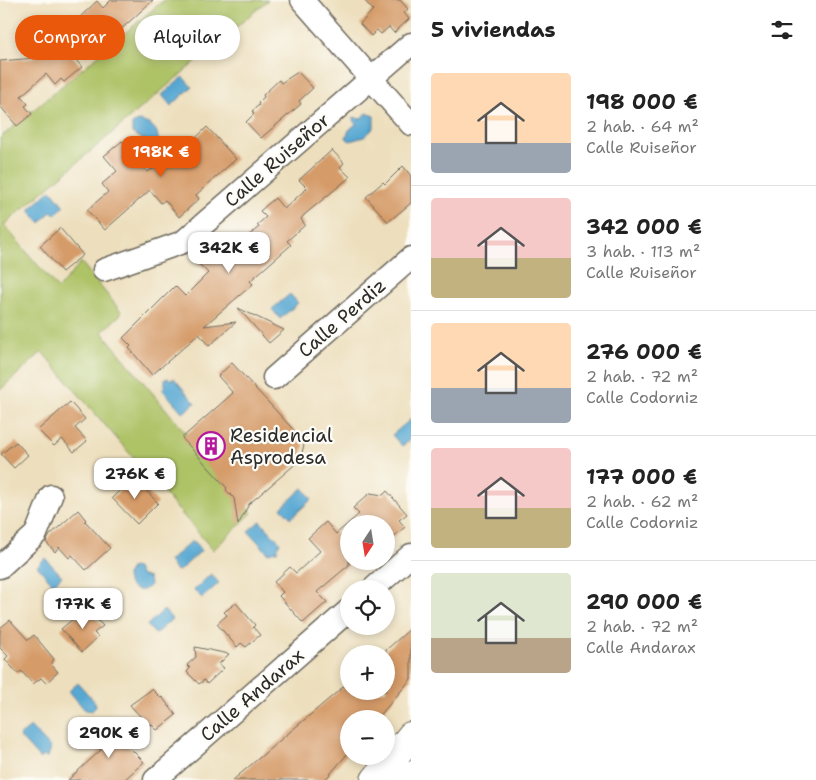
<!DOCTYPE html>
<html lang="es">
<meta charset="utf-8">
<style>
body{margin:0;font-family:"Shantell Sans",sans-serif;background:#f2f2f2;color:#222;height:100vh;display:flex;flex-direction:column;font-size:19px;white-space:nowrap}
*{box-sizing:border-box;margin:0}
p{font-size:16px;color:#767676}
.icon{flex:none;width:28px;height:28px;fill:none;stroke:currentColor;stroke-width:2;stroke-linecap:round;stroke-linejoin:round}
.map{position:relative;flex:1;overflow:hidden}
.side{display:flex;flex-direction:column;background:#fff;width:405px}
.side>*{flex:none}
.banner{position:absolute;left:15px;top:15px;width:320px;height:45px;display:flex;gap:10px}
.needle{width:32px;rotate:192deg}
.tools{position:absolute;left:340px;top:515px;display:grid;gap:10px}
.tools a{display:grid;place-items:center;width:55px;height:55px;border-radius:50%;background:#fff;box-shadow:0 2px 8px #0003;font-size:25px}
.price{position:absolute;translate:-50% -42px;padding:0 11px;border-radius:10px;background:#fff;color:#222;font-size:16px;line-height:32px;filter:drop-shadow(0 1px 2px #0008)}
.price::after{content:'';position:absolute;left:50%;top:30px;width:15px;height:11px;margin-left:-8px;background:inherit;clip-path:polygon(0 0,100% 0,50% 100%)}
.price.selected{background:#ea580c;color:#fff}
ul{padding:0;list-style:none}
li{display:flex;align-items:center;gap:15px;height:125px;padding:0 20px}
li+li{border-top:1px solid #e0e0e0}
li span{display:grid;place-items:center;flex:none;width:140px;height:100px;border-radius:5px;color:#555}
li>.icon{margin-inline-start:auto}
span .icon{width:60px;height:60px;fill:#fffc;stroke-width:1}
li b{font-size:21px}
h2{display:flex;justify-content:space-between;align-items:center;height:60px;padding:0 20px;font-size:21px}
.pill{padding:0 18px;border-radius:22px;background:#fff;box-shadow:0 2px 8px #0003;font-size:18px;line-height:45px}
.pill.selected{background:#ea580c;color:#fff}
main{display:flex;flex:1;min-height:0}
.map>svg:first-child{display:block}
.green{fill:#aec266;stroke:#6c7648}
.water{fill:#57a7d2;stroke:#41697e}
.building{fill:#d59b69}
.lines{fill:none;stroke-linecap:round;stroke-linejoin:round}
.minor-casing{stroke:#6f6a5e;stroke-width:25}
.tertiary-casing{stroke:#6f6a5e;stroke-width:30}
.minor{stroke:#fff;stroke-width:22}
.tertiary{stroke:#fff;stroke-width:28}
.labels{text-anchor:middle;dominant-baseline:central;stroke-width:4.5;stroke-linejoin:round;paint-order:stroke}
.street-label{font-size:19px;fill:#2b2b2b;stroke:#fdfcf7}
.poi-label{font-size:19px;fill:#2b2b2b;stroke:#fdfcf7;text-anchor:start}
</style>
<main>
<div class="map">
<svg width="411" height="780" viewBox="0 0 411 780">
<rect width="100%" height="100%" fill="#fdfcf7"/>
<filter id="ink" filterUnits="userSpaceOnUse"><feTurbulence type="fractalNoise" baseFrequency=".02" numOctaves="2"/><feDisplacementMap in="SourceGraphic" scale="10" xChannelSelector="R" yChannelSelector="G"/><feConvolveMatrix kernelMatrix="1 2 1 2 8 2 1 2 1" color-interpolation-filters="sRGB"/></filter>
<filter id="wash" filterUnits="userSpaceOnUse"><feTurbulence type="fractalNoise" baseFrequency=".0096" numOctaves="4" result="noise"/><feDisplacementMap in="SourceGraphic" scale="20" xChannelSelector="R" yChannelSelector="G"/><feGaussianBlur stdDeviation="1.12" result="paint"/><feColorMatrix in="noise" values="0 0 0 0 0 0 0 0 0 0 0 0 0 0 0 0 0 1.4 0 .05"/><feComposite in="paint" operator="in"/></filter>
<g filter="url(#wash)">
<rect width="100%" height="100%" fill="#eddfbd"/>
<!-- green -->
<path class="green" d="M 164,0 L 268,0 L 4,225 L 58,289 L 81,262 L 122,313 L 102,332 L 252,513 L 213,550 L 42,352 L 0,390 L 0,138 Z"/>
<!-- water -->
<path class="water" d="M 183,77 L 192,87 L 171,106 L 162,95 Z
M 367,113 L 374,116 L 374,128 L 364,137 L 350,141 L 346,138 L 349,130 L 356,124 L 353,121 L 354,117 L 360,119 Z
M 138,121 C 158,124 161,135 156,152 L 150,149 L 151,144 L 132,133 L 132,124 Z
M 51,190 L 64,206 L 55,215 L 52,211 L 40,223 L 29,210 Z
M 290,294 L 298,303 L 280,319 L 272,309 Z
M 168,378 L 171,380 L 174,378 L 195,403 L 183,413 L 162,389 L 165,386 L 165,379 Z
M 411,419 L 411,439 L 402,446 L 392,435 Z
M 303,488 L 312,499 L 291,518 L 281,508 Z
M 260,521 L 280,542 L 277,551 L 268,553 L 248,531 Z
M 192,541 L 195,542 L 201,551 L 179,571 L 175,570 L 169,561 Z
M 45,558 L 62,576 L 53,584 L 37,566 Z
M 132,567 L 137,568 L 140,575 L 149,578 L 150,585 L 144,590 C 133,591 127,586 127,575 Z
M 211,574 L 219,583 L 202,598 L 194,590 Z
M 164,610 L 172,619 L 155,634 L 147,625 Z
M 78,683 L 95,702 L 96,707 L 92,711 L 85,710 L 69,691 Z
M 31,727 L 51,748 L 48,757 L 42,756 L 40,759 L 19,736 Z"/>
<g id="blocks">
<!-- building -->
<path class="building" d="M 111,0 L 153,0 L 104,45 L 93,31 L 70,53 L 82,67 L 64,82 L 61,79 L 55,85 L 46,74 L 21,96 L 28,104 L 25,106 L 32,114 L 17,126 L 0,106 L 0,61 L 35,58 L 29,51 L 46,36 L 50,41 L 58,34 L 60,36 L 97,1 L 103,8 Z
M 364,0 L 400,0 L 408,9 L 404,13 L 409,19 L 394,33 L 389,27 L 381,34 L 377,30 L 371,36 L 360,24 L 373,10 Z
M 298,72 L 313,88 L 299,101 L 301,104 L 261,138 L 246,122 L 254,114 L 252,111 L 259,105 L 258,103 L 264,97 L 263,95 L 279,80 L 281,83 Z
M 207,127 L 236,159 L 196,195 L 199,199 L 179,217 L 165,200 L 161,203 L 150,190 L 105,230 L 87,210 L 108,192 L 102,184 L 117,171 L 104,156 L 122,141 L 147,172 L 162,164 L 171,162 Z
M 332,150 L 344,163 L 340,167 L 350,177 L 304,215 L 301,219 L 305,225 L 287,241 L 291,245 L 250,281 L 253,284 L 204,326 L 236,322 L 209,346 L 199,334 L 152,375 L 129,348 L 131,346 L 123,338 L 175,286 L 185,296 L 208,273 L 197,262 L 219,243 L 228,253 L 259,227 L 257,225 L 266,217 L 260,211 L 275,198 L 284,209 L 307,188 L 299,180 Z
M 403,166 L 411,176 L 411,203 L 388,222 L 366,197 L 383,182 L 385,184 Z
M 60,228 L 83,255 L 62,272 L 40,246 Z
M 238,308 L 284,330 L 269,343 Z
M 232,363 L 302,439 L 304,445 L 300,460 L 249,504 L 238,525 L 234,498 L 226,490 L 227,488 L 182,438 L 233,393 L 218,376 Z
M 70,402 L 85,419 L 75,428 L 87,441 L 74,452 L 62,439 L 54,446 L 38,430 Z
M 16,442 L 28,455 L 14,468 L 1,454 Z
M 133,477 L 158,503 L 137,524 L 112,498 Z
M 387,491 L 407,514 L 399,520 L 405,527 L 386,543 L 386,524 L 349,524 L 349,565 L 317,592 L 327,602 L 303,623 L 279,596 L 283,592 L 274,582 L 290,567 L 296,573 L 320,551 L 308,538 L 326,522 L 336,534 L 359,514 L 353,508 L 370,493 L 383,495 Z
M 78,510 L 86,520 L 84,522 L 85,521 L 110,548 L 86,570 L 72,555 L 69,558 L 59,547 L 55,552 L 46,542 L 50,535 Z
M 236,603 L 255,625 L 253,627 L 260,635 L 246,647 L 241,643 L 237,647 L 217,624 L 227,615 L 224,612 Z
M 86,608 L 103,626 L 94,633 L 98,637 L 82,652 L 61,629 Z
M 10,620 L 28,640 L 34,635 L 54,659 L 51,664 L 58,672 L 46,683 L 41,678 L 33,684 L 21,671 L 18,674 L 5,659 L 8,656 L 0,648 L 0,628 Z
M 411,628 L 411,679 L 377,719 L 349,719 L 349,752 L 325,780 L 233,780 L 349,682 L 349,691 L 386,691 L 386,650 Z
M 195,647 L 229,654 L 219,664 L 224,668 L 207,684 L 204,680 L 199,684 L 187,672 L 190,668 L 187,665 L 196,657 Z
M 152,689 L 161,698 L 162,697 L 176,715 L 157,730 L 151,724 L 149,726 L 130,705 Z
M 107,725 L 144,762 L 124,780 L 68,780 L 101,750 L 91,739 Z"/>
</g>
</g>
<g filter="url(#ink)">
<use href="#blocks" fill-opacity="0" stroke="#6f6a5e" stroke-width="1"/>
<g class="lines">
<defs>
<path id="minor" d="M 302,0 L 411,124
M 104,270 L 183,242 L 411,44
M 274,378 L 411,258
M 0,567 L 36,534 L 51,496
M 373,589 L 411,555
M 155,780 L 349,610"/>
<path id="tertiary" d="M 375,780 L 411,736
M 407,780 L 411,775"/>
</defs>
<!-- minor casing -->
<use href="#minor" class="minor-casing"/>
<!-- tertiary casing -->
<use href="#tertiary" class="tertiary-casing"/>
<!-- minor -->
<use href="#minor" class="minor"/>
<!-- tertiary -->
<use href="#tertiary" class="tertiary"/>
</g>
</g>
<!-- icons -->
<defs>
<symbol id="building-ring" viewBox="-11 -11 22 22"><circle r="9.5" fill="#fdfcf7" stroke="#b5179e" stroke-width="1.5"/><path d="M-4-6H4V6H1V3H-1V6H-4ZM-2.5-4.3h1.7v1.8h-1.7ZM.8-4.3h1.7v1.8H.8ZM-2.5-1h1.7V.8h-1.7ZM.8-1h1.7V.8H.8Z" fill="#b5179e"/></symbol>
</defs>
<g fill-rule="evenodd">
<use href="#building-ring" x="195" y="430" width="32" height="32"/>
</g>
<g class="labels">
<!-- street labels -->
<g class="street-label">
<text transform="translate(277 160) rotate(-41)">Calle Ruiseñor</text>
<text transform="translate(342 318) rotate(-41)">Calle Perdiz</text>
<text transform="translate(252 695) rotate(-41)">Calle Andarax</text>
</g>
<!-- poi labels -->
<g class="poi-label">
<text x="230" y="435">Residencial<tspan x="230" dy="22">Asprodesa</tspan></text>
</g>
</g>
</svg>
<div class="tools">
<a><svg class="needle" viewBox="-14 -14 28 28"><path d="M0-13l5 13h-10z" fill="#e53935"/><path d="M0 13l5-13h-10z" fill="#767676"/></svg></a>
<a><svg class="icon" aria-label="locate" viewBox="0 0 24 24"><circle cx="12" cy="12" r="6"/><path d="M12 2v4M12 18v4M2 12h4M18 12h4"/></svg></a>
<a>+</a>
<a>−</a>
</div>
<b class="price selected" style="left:161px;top:178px">198K €</b>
<b class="price" style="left:229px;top:274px">342K €</b>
<b class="price" style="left:135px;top:500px">276K €</b>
<b class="price" style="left:83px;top:630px">177K €</b>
<b class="price" style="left:109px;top:759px">290K €</b>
<div class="banner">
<a class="pill selected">Comprar</a>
<a class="pill">Alquilar</a>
</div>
</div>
<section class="side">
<h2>5 viviendas<svg class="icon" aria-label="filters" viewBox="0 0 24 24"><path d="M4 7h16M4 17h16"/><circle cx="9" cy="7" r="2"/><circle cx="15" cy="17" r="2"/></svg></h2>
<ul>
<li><span style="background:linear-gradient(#ffd9b3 70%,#9aa5b1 0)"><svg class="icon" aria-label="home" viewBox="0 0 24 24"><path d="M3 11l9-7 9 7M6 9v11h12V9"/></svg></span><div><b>198 000 €</b><p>2 hab. · 64 m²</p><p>Calle Ruiseñor</p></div></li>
<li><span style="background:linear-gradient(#f6c9c9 60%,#c2b280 0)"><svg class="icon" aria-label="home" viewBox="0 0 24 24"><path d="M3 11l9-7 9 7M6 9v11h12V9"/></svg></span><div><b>342 000 €</b><p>3 hab. · 113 m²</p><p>Calle Ruiseñor</p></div></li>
<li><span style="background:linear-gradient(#ffd9b3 65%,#9aa5b1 0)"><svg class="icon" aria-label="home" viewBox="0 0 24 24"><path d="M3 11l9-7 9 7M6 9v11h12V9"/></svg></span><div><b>276 000 €</b><p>2 hab. · 72 m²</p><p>Calle Codorniz</p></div></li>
<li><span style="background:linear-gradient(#f6c9c9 60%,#c2b280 0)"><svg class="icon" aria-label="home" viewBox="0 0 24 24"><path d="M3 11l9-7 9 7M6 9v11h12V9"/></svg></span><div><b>177 000 €</b><p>2 hab. · 62 m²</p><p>Calle Codorniz</p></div></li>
<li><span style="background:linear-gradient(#dfe7d0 65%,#b9a48a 0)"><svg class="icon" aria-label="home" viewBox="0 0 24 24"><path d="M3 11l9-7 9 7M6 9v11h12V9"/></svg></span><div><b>290 000 €</b><p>2 hab. · 72 m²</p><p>Calle Andarax</p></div></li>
</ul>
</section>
</main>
